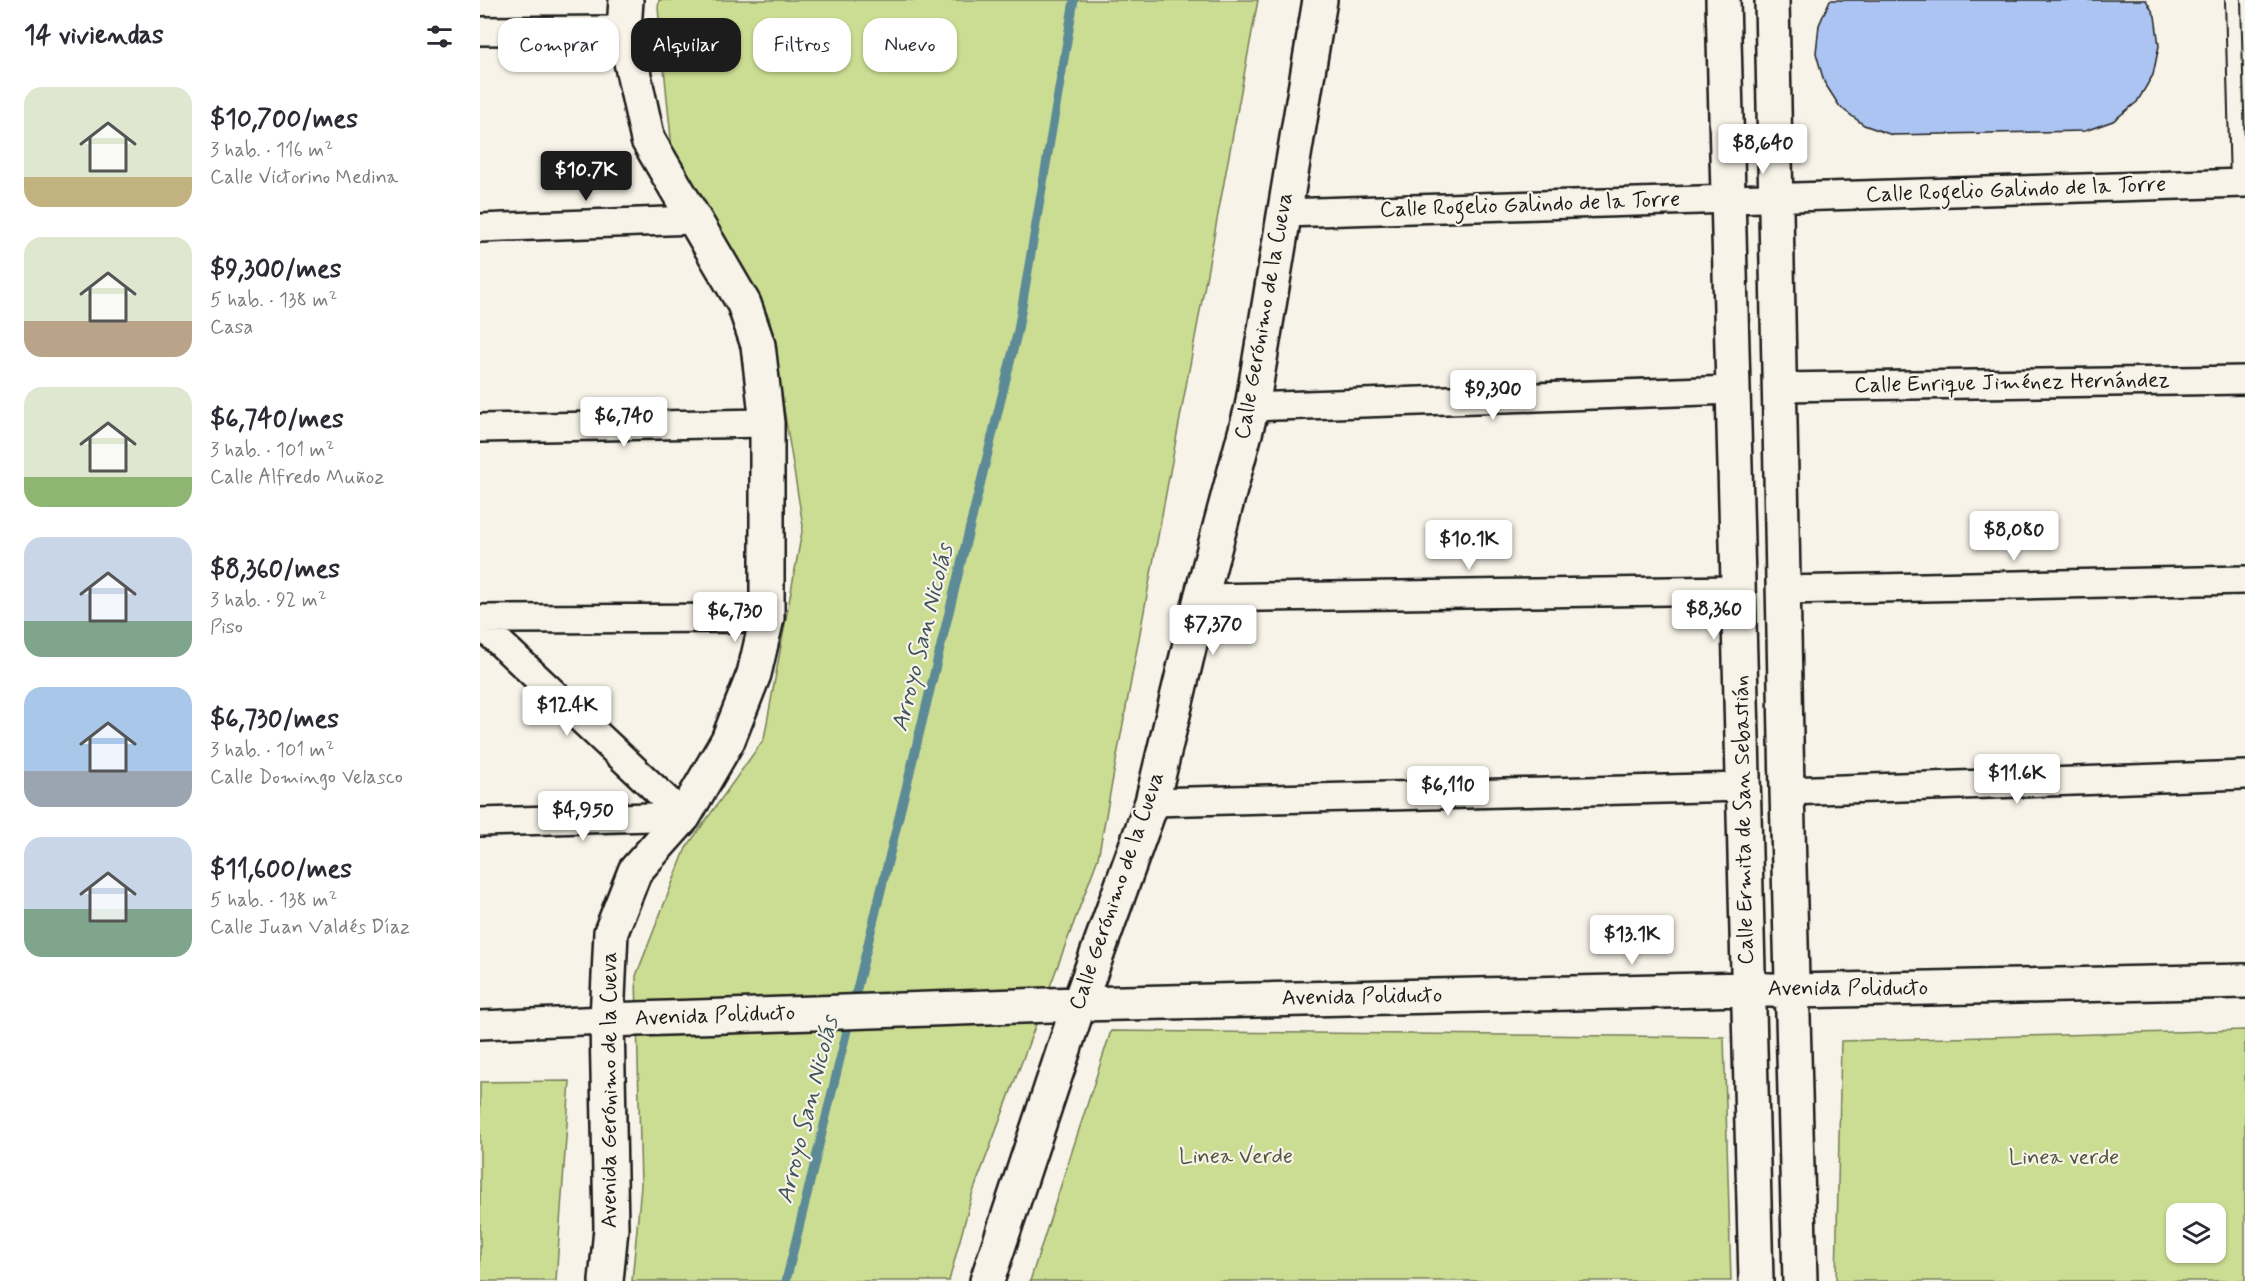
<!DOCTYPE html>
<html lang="es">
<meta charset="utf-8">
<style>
body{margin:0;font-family:Mynerve,sans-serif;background:#f7f7f7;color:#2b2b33;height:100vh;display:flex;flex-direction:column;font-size:22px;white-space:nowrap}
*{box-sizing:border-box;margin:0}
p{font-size:20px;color:#7c7c81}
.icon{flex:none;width:33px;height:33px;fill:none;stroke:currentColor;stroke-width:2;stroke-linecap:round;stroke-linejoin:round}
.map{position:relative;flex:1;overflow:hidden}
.drawer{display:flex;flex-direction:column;background:#fff;width:480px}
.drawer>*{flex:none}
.hud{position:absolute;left:18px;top:18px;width:570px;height:54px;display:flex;gap:12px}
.tools{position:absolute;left:1686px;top:1203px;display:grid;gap:12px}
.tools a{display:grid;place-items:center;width:60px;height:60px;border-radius:12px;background:#fff;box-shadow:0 2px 4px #0004;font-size:30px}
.price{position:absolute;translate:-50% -51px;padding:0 14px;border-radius:6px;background:#fff;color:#222;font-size:20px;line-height:39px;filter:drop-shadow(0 2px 3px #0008)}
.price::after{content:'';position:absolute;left:50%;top:36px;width:18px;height:14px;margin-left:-9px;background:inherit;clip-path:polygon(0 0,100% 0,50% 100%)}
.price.on{background:#1c1c1c;color:#fff}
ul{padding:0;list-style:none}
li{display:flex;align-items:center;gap:18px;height:150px;padding:0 24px}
li span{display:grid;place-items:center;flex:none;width:168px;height:120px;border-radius:18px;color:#555}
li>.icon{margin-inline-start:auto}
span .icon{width:72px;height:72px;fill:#fffc;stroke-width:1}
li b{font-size:26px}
h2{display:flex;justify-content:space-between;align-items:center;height:72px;padding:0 24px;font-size:26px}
.pill{padding:0 21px;border-radius:18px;background:#fff;box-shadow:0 2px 4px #0004;font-size:21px;line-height:54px}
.pill.on{background:#1c1c1c;color:#fff}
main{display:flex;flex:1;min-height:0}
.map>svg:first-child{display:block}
.green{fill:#cbdd92;stroke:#747c57;stroke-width:1.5;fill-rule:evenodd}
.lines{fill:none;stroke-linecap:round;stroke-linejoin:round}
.stream{stroke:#5d8a97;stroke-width:9}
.building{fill:#abc4f1;stroke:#1c1c1c;stroke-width:1.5}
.lane-casing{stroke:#1c1c1c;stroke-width:18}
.street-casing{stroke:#1c1c1c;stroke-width:32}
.secondary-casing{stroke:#1c1c1c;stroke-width:38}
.lane{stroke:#f7f3e8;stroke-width:14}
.street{stroke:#f7f3e8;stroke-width:27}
.secondary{stroke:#f7f3e8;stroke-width:33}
.labels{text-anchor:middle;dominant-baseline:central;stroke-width:4.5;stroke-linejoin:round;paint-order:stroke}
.street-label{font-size:22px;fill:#1c1c1c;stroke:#f7f3e8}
.park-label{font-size:22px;fill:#51563f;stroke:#f7f3e8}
.water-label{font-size:24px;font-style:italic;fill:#3d535a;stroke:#f7f3e8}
</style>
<main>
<section class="drawer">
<h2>14 viviendas<svg class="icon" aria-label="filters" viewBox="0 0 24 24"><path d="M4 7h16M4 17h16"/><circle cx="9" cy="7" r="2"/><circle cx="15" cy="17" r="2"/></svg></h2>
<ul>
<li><span style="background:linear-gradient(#dfe7d0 75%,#c2b280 0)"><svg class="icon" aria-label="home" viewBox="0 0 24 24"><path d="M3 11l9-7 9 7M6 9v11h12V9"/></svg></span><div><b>$10,700/mes</b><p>3 hab. · 116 m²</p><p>Calle Victorino Medina</p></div></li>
<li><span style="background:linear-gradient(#dfe7d0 70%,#b9a48a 0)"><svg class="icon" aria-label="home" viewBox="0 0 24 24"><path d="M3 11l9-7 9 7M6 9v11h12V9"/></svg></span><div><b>$9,300/mes</b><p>5 hab. · 138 m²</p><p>Casa</p></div></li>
<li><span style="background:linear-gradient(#dfe7d0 75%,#8fb573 0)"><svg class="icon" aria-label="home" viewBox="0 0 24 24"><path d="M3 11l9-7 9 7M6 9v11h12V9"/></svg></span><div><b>$6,740/mes</b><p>3 hab. · 101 m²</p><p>Calle Alfredo Muñoz</p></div></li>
<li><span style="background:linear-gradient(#c9d6e8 70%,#7fa58c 0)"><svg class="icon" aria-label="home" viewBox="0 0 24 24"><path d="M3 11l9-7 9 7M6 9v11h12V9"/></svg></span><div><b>$8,360/mes</b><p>3 hab. · 92 m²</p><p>Piso</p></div></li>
<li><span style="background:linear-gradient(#a9c7e8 70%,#9aa5b1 0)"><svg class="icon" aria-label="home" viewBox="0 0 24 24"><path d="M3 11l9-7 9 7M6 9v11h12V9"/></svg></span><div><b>$6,730/mes</b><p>3 hab. · 101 m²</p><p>Calle Domingo Velasco</p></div></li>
<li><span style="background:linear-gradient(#c9d6e8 60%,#7fa58c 0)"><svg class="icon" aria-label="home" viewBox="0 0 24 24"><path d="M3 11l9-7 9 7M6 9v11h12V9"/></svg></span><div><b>$11,600/mes</b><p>5 hab. · 138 m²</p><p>Calle Juan Valdés Díaz</p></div></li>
</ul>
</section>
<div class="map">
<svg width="1765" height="1281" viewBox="0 0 1765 1281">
<rect width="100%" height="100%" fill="#f7f3e8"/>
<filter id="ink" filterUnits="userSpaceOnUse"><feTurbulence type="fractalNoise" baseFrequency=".0167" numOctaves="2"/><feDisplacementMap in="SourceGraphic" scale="12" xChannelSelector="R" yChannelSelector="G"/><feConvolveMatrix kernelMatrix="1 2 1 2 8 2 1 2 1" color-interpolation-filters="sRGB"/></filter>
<g filter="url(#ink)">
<!-- green -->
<path class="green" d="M 179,0 L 778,0 L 618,858 L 492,1195 L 469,1281 L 152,1281 L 161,1186 L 156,976 L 206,848 L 284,739 L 323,526 L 289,317 L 193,158 L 178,8 Z
M 1765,1030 L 1765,1281 L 1356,1281 L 1361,1041 ZM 1696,1214 L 1736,1214 L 1736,1252 L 1696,1252 Z
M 631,1031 L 1244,1037 L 1251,1281 L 550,1281 Z
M 90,1081 L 76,1281 L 0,1281 L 0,1082 Z"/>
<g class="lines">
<!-- stream -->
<path class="stream" d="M 373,1005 L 538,330 L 594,0
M 306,1281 L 370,1018"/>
</g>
<!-- building -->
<path class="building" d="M 1350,0 L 1666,0 L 1675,16 L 1679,46 L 1673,75 L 1657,102 L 1633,121 L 1605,131 L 1412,135 L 1384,125 L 1360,107 L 1344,82 L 1336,53 L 1339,25 Z"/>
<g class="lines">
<defs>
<path id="lane" d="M 1753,0 L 1758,183"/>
<path id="street" d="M 0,31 L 144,30
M 803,213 L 1765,183
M 0,228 L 213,220
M 1300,387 L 1765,380
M 772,407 L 1253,390
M 0,428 L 287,423
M 1304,590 L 1765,580
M 721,598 L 1258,590
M 0,619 L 287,618
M 0,624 L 204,816
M 1307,791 L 1765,775
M 672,802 L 1263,787
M 0,822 L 204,816
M 0,1025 L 127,1020"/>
<path id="secondary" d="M 1243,0 L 1276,1281
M 1292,0 L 1307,791 L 1320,1281
M 127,1020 L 599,1004 L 1268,989 L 1314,991 L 1765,981
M 126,1281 L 131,1229 L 127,1020 L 131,932 L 155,871 L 204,816 L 248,740 L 274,674 L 287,618 L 287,423 L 278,345 L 264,304 L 168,140 L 144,30 L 146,0
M 507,1281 L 599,1004 L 672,802 L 721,598 L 772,407 L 840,0"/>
</defs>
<!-- lane casing -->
<use href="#lane" class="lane-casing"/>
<!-- street casing -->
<use href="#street" class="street-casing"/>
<!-- secondary casing -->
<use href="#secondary" class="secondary-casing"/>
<!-- lane -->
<use href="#lane" class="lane"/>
<!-- street -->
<use href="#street" class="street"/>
<!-- secondary -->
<use href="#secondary" class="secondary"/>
</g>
</g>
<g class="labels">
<!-- street labels -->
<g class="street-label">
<text transform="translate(1536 190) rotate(-2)">Calle Rogelio Galindo de la Torre</text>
<text transform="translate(1050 205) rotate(-2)">Calle Rogelio Galindo de la Torre</text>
<text transform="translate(784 316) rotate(-80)">Calle Gerónimo de la Cueva</text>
<text transform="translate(1532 383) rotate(-1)">Calle Enrique Jiménez Hernández</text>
<text transform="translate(1264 820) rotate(-91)">Calle Ermita de San Sebastián</text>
<text transform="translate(637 891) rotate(-71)">Calle Gerónimo de la Cueva</text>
<text x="1368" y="989">Avenida Poliducto</text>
<text transform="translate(882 997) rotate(-1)">Avenida Poliducto</text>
<text transform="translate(235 1016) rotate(-2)">Avenida Poliducto</text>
<text transform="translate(130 1090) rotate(-90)">Avenida Gerónimo de la Cueva</text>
</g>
<!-- park labels -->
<g class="park-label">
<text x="756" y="1157">Linea Verde</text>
<text x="1584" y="1158">Linea verde</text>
</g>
<!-- water labels -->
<g class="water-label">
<text transform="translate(443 638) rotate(-76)">Arroyo San Nicolás</text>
<text transform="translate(328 1110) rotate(-76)">Arroyo San Nicolás</text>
</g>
</g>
</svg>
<div class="tools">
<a><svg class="icon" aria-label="layers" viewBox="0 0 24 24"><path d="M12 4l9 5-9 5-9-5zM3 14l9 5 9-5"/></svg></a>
</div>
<b class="price" style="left:1283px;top:175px">$8,640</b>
<b class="price on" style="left:106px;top:202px">$10.7K</b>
<b class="price" style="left:1013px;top:421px">$9,300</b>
<b class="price" style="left:144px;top:448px">$6,740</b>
<b class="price" style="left:1534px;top:562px">$8,080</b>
<b class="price" style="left:989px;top:571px">$10.1K</b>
<b class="price" style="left:1234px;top:641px">$8,360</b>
<b class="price" style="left:255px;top:643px">$6,730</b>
<b class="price" style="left:733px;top:656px">$7,370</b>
<b class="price" style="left:87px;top:737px">$12.4K</b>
<b class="price" style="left:1537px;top:805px">$11.6K</b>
<b class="price" style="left:968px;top:817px">$6,110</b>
<b class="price" style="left:103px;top:842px">$4,950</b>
<b class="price" style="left:1152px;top:966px">$13.1K</b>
<div class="hud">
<a class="pill">Comprar</a>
<a class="pill on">Alquilar</a>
<a class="pill">Filtros</a>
<a class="pill">Nuevo</a>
</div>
</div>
</main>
